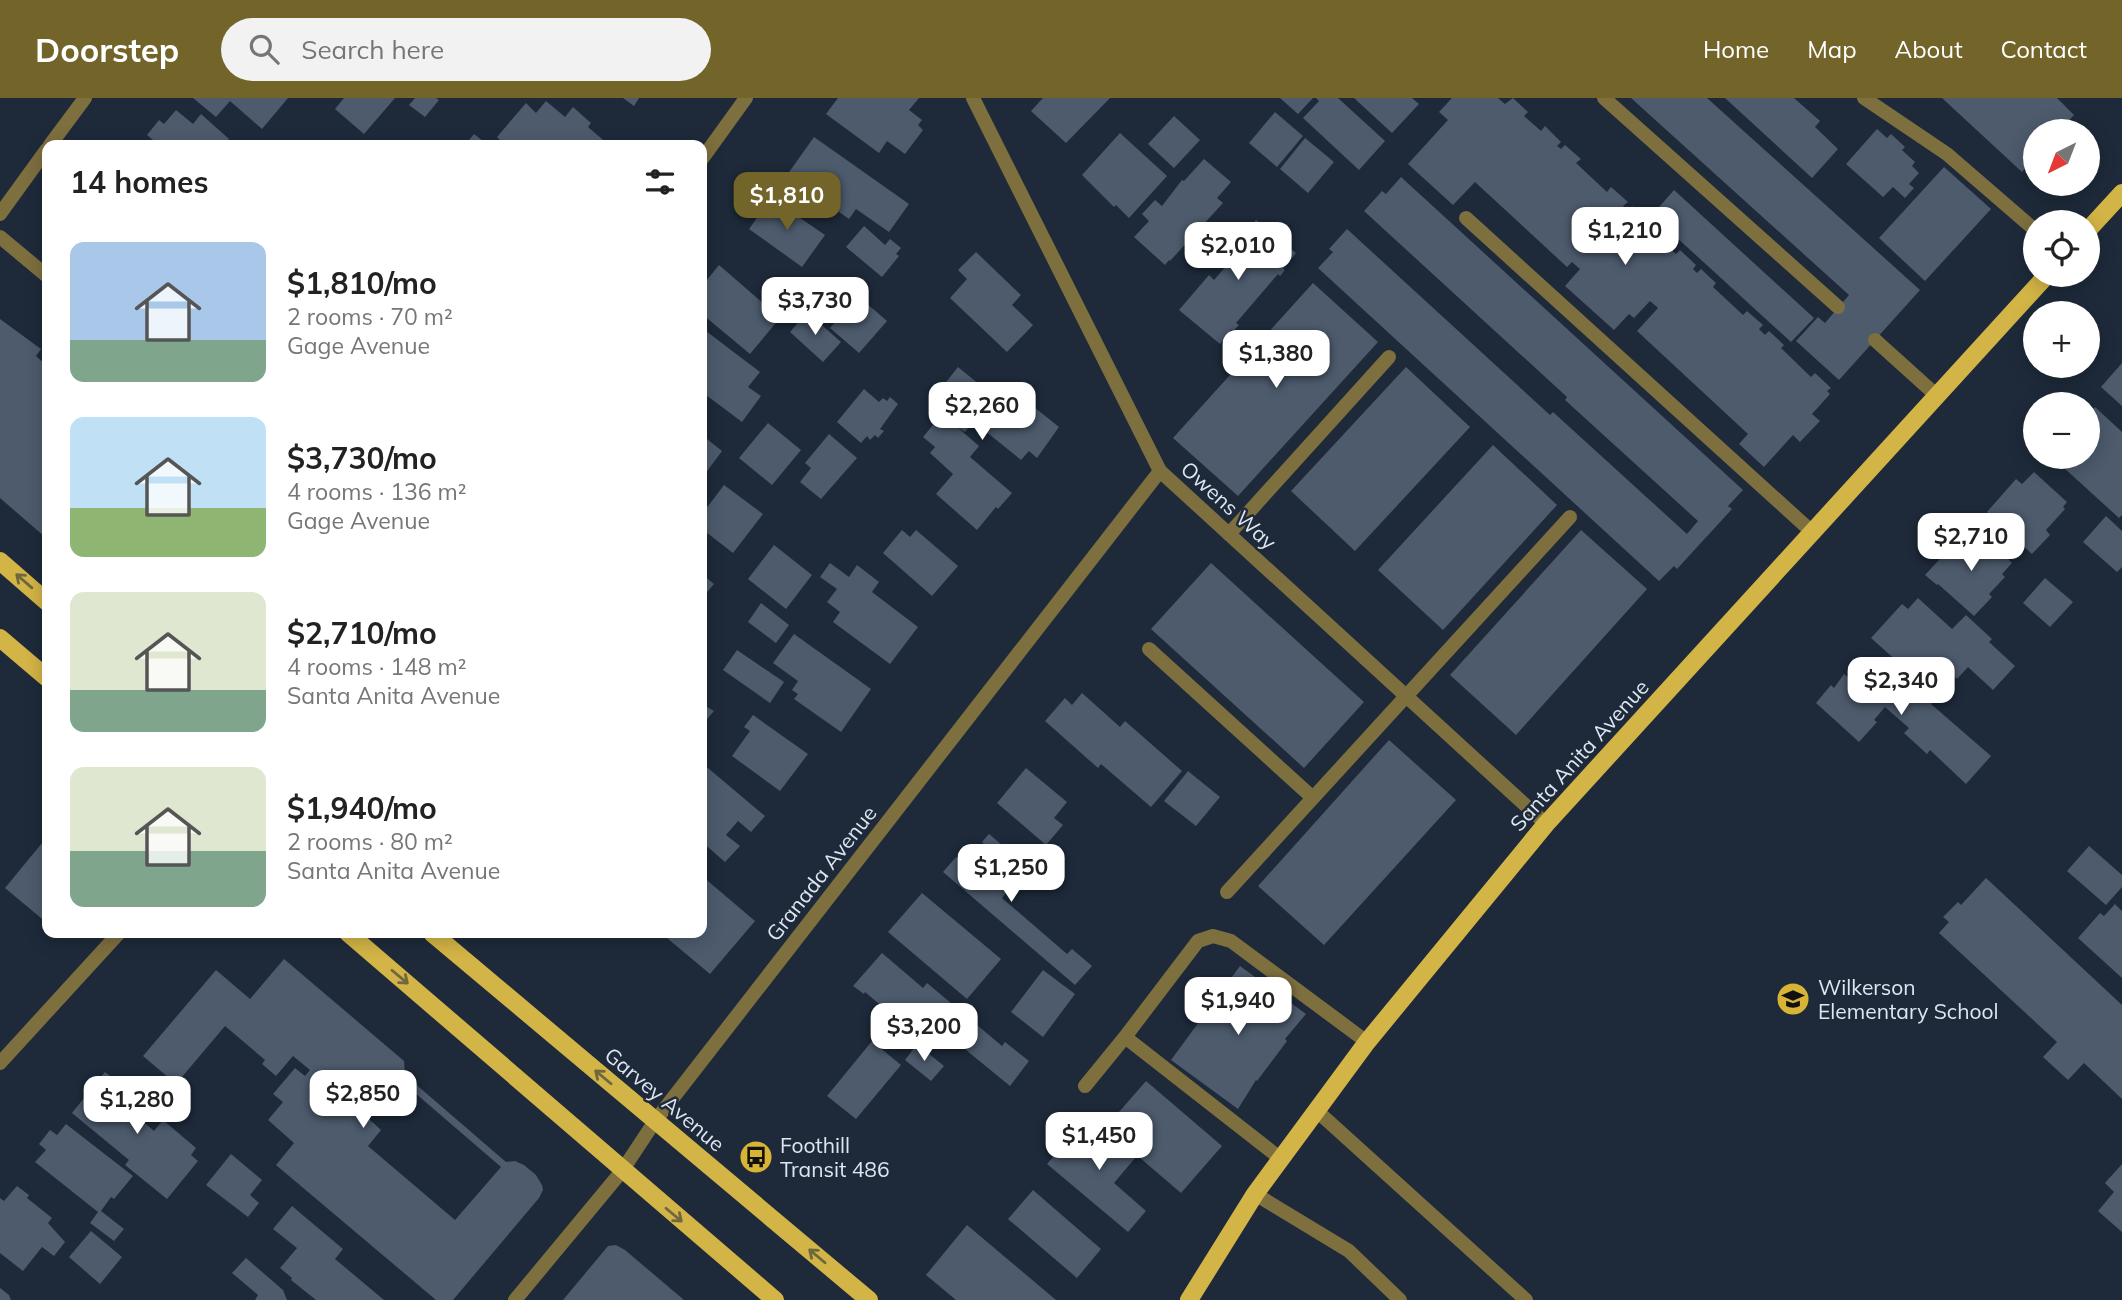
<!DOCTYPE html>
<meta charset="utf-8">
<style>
body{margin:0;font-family:Mulish,sans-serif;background:#f2f2f2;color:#222;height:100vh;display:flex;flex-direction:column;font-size:26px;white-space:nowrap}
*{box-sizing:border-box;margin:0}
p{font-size:23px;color:#767676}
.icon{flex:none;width:38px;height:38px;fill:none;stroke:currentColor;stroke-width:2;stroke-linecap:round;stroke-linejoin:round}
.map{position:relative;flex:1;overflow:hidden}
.drawer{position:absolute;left:42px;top:42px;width:665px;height:798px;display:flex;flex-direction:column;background:#fff;border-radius:14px;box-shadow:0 4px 18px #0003}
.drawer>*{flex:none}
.needle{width:46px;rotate:222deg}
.controls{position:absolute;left:2023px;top:21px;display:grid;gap:14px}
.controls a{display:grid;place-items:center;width:77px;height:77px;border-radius:50%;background:#fff;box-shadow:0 4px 18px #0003;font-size:35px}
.price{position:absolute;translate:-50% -60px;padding:0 16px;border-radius:14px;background:#fff;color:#222;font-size:23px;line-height:46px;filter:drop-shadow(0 2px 4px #0008)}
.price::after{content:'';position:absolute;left:50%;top:42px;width:21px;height:16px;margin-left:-10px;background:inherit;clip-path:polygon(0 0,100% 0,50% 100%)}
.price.selected{background:#73642a;color:#fff}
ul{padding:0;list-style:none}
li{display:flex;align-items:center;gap:21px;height:175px;padding:0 28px}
li span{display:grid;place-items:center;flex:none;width:196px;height:140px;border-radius:14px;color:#555}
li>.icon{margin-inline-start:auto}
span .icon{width:84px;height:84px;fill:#fffc;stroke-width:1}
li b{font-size:30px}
h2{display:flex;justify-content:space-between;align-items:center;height:84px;padding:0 28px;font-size:30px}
header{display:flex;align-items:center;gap:42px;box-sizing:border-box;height:98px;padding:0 35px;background:#73642a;color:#fff}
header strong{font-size:33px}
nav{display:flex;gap:38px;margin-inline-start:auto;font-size:24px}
.search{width:490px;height:63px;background:#f2f2f2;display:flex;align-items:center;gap:18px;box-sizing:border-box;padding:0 24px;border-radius:38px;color:#767676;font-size:26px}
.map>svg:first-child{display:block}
.building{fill:#4d5b6d;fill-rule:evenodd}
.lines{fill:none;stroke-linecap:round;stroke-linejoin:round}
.service{stroke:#7e6f3f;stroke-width:14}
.minor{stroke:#7e6f3f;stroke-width:14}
.primary{stroke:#d3b446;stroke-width:18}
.oneway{stroke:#6f683f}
.labels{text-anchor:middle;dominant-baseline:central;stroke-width:5;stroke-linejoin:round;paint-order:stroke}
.street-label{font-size:21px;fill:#dee6f1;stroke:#1e2a3a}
.poi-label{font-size:21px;fill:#dee6f1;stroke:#1e2a3a;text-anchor:start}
</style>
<header>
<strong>Doorstep</strong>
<div class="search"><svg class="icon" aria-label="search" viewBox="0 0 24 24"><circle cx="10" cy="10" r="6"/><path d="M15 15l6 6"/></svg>Search here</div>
<nav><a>Home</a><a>Map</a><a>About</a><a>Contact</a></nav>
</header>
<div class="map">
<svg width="2122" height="1202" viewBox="0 0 2122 1202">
<rect width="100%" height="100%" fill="#1e2a3a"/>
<!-- building -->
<path class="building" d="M 193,0 L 288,0 L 262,31 L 230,3 L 216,19 Z
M 344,0 L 395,0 L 364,36 L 335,11 Z
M 415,0 L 436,0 L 439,2 L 425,19 L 409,7 Z
M 623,0 L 639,0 L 634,8 Z
M 838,0 L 919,0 L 909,12 L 922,22 L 918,27 L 923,32 L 905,56 L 887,43 L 879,55 L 826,16 Z
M 1043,0 L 1110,0 L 1066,45 L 1031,13 Z
M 1280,0 L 1313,0 L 1298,16 Z
M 1316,0 L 1338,0 L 1385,43 L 1359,72 L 1303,20 L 1319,3 Z
M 1354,0 L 1412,0 L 1419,6 L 1392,35 Z
M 1452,0 L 1498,0 L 1505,6 L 1513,0 L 1528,14 L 1524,18 L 1541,33 L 1545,28 L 1561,44 L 1557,48 L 1561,51 L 1565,47 L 1581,61 L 1576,65 L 1607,94 L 1611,89 L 1628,104 L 1623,108 L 1628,113 L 1632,108 L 1648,123 L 1645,127 L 1676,156 L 1680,152 L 1696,167 L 1693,171 L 1697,175 L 1701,171 L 1716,185 L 1713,189 L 1743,217 L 1747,213 L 1763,227 L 1759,231 L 1765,237 L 1769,233 L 1784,247 L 1781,250 L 1811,279 L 1815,275 L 1831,290 L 1827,293 L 1830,296 L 1812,316 L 1820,323 L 1800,344 L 1793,337 L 1764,369 L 1739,346 L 1748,336 L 1637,233 L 1658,210 L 1650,203 L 1634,220 L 1629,216 L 1614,232 L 1565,188 L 1580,171 L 1572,164 L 1567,169 L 1475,84 L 1453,107 L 1408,66 L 1448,22 L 1439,14 Z
M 1631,0 L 1707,0 L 1920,192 L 1839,282 L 1796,243 L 1818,219 L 1825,225 L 1849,197 Z
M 1725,0 L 1794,0 L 1820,23 L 1815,29 L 1838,51 L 1812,80 Z
M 1942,0 L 2057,0 L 2074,17 L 2059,33 L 2035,33 L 2035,59 L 2022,74 Z
M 546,3 L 565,19 L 573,9 L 591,25 L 588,29 L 609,47 L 505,47 L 497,39 L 526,5 L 536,15 Z
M 176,12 L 193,26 L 201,16 L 229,41 L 224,47 L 149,47 L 153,42 L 147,37 L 159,22 L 164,26 Z
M 1275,14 L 1303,38 L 1277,69 L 1249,45 Z
M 1174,18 L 1200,42 L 1174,70 L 1148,46 Z
M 1877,31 L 1887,40 L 1891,36 L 1905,49 L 1902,52 L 1915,64 L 1912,68 L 1919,75 L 1909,86 L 1914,90 L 1905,100 L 1893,89 L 1883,99 L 1846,66 Z
M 1120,35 L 1167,78 L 1129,120 L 1116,107 L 1114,109 L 1082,77 Z
M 474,36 L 488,47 L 465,47 Z
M 814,39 L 909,106 L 889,134 L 856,111 L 849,121 L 787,77 Z
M 1305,40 L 1334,64 L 1308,95 L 1280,71 Z
M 1204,61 L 1231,84 L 1217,100 L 1223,105 L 1170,163 L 1169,162 L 1165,167 L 1134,139 L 1149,123 L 1142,116 L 1155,102 L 1162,108 L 1182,82 L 1184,83 Z
M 1944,69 L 1991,111 L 1925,183 L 1879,140 Z
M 1401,79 L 1743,392 L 1728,408 L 1732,411 L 1677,471 L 1674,468 L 1659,483 L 1318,170 L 1333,154 L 1329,151 L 1347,131 L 1550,317 L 1553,314 L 1687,436 L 1698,423 L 1565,302 L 1567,299 L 1364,113 L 1382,93 L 1386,96 Z
M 1674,92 L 1814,220 L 1791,244 L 1652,117 Z
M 771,100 L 825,137 L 802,169 L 749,131 Z
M 1256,122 L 1296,155 L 1283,171 L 1285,172 L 1280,178 L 1278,176 L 1236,225 L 1239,227 L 1233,233 L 1232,231 L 1220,246 L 1179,212 L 1209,177 L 1214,182 L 1232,161 L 1227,156 Z
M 864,128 L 885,147 L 890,141 L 901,150 L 896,156 L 899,158 L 882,179 L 846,149 Z
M 976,154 L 1021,197 L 1012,207 L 1033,227 L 1007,254 L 950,200 L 967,181 L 958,172 Z
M 719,167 L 780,220 L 750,256 L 702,216 L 702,188 Z
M 1313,185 L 1378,244 L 1238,398 L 1173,340 Z
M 858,198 L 887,223 L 859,255 L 830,230 Z
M 807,214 L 841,244 L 823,264 L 790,234 Z
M 0,221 L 41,251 L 36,258 L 47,268 L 47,436 L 45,439 L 0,400 Z
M 702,230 L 760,274 L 748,289 L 761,298 L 742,324 L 702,294 Z
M 2122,265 L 2122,308 L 2101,289 Z
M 958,269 L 991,296 L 996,290 L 1009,300 L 1014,293 L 1059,329 L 1037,360 L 1029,353 L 1021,362 L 984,332 L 982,334 L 971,326 L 965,334 L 957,329 L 979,348 L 970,359 L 1012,395 L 998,411 L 996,409 L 977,432 L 936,396 L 953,376 L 930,355 L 935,349 L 923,339 L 942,316 L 933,309 L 943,296 L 939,293 Z
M 1406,269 L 1470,329 L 1355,453 L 1291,393 Z
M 864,291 L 879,304 L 883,300 L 887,303 L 890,299 L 898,306 L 880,331 L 884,333 L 878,340 L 875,337 L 870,342 L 867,338 L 861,345 L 837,324 Z
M 2095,309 L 2122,334 L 2122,417 L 2119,420 L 2052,359 L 2088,359 L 2088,317 Z
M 768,325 L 801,352 L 772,387 L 739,360 Z
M 829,336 L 857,360 L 821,401 L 800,384 L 811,370 L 805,365 Z
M 702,337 L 722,353 L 702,380 Z
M 1493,347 L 1557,407 L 1443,532 L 1378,472 Z
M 2034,374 L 2067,404 L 2063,409 L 2065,411 L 2046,432 L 2050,437 L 2032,456 L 1987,414 L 2016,381 L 2022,386 Z
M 724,387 L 763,416 L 733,455 L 702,431 L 702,416 Z
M 2106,418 L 2122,433 L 2122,469 L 2117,474 L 2083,444 Z
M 902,432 L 910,439 L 916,432 L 958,468 L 932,498 L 883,455 Z
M 1581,432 L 1647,491 L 1516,637 L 1450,577 Z
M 1980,432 L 2012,465 L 2002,476 L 2005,479 L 1989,496 L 1992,499 L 1974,518 L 1938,486 L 1937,487 L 1925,477 L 1950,450 L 1957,457 Z
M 774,447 L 812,477 L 786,511 L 748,481 Z
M 830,465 L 849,479 L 857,467 L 879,484 L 872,494 L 918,529 L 890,566 L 833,524 L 840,514 L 827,504 L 837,491 L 820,479 Z
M 1211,465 L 1364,604 L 1304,670 L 1151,531 Z
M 702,476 L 714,486 L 702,500 Z
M 2045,480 L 2073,504 L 2050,529 L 2023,505 Z
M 1918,500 L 1952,531 L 1966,517 L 1992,541 L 1989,544 L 2015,568 L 1993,592 L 1968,569 L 1957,581 L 1936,562 L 1918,582 L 1871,540 L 1902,506 L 1908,511 Z
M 761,505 L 789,527 L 776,545 L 748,524 Z
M 794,536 L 871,591 L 841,634 L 794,601 L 798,596 L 792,592 L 798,583 L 773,565 Z
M 737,552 L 784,584 L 770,605 L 723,572 Z
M 1865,561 L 1897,589 L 1906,579 L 1933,604 L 1931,606 L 1991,658 L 1966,686 L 1930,652 L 1927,656 L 1904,635 L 1909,630 L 1885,609 L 1874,622 L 1877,624 L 1859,644 L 1816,605 L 1831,587 L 1834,590 L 1844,576 L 1848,579 Z
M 1082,595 L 1120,629 L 1125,623 L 1182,673 L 1151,709 L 1101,666 L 1098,670 L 1045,623 L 1065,600 L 1072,607 Z
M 702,606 L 714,613 L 702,627 Z
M 753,617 L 808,656 L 780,693 L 732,658 L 750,633 L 744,629 Z
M 1389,642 L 1456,702 L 1324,847 L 1258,788 Z
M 702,665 L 765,718 L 751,734 L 738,723 L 726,737 L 740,748 L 725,764 L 702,744 Z
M 1026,670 L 1067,704 L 1054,720 L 1063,727 L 1046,747 L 997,705 Z
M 1188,673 L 1220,699 L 1196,728 L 1164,703 Z
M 989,736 L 1028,769 L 1002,800 L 1067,856 L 1072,851 L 1092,868 L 1075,887 L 943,774 L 956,759 L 970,771 L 988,750 L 982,744 Z
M 47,739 L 47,825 L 5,790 Z
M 2089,748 L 2122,777 L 2122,789 L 2106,807 L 2067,773 Z
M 702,778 L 755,823 L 710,876 L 661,835 L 702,835 Z
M 1986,780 L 2122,907 L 2122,1001 L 2084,965 L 2068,982 L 2043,959 L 2057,944 L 1939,835 L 1949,824 L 1943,819 L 1958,804 L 1961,807 Z
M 922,795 L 1001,861 L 967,901 L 888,834 Z
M 2115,806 L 2122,813 L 2122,880 L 2078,840 L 2100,815 L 2104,818 Z
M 882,855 L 923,890 L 927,885 L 1002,948 L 1005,944 L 1029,963 L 1010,988 L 966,952 L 969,949 L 947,931 L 943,936 L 935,928 L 938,924 L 921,910 L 905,928 L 865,894 L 864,896 L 853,888 Z
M 284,861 L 404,963 L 405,977 L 506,1064 L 515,1063 L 524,1067 L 536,1077 L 542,1087 L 543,1092 L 539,1100 L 453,1202 L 436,1202 L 276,1067 L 294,1045 L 268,1022 L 283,1004 L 273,996 L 295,970 L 305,978 L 310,972 L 293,958 L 276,978 L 262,966 L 265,962 L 225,928 L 176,986 L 143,958 L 216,872 L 250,901 ZM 400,982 L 501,1069 L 455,1122 L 368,1048 L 381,1032 L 368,1020 Z
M 1240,868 L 1306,916 L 1285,941 L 1287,943 L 1257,983 L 1256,982 L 1238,1011 L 1171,962 Z
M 1043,872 L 1075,896 L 1043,939 L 1011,914 Z
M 872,943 L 901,967 L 856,1021 L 827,998 Z
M 917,946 L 944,968 L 931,983 L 905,962 Z
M 105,974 L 139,1001 L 130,1012 L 154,1033 L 163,1022 L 196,1050 L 191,1057 L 198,1063 L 167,1101 L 125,1067 L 129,1062 L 72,1015 Z
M 1146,983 L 1222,1048 L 1181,1095 L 1105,1030 Z
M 1083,1024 L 1092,1030 L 1097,1025 L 1136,1059 L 1114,1085 L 1146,1113 L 1128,1134 L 1047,1066 Z
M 66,1026 L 133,1078 L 114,1101 L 111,1099 L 101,1113 L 124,1131 L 114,1143 L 90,1125 L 98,1114 L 35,1064 L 46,1052 L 39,1046 L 50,1032 L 57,1037 Z
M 231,1056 L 262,1082 L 250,1097 L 259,1105 L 248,1119 L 206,1087 Z
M 2122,1066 L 2122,1134 L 2098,1113 L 2114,1094 L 2105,1085 Z
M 17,1088 L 29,1097 L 27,1100 L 52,1120 L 48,1125 L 65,1144 L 54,1158 L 42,1149 L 23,1173 L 0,1155 L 0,1100 L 4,1103 Z
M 1033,1092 L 1101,1151 L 1077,1180 L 1008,1121 Z
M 292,1108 L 343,1151 L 335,1161 L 384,1202 L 316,1202 L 291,1182 L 292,1180 L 280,1170 L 297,1150 L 273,1131 Z
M 967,1127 L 1056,1202 L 956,1202 L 926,1177 Z
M 91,1133 L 122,1159 L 100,1186 L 69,1159 Z
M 616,1147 L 625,1152 L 684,1202 L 563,1202 L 608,1148 Z
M 246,1160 L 283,1192 L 287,1202 L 255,1202 L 258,1197 L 232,1175 Z
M 0,1190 L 9,1197 L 11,1202 L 0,1202 Z"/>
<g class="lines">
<!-- service -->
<path class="service" d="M 1604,0 L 1838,209
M 1864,0 L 1947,56 L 2035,132
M 1466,120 L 1811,433
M 0,139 L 47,178
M 1875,242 L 1936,297
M 1229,436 L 1389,259
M 1149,551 L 1313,700
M 1227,794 L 1570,419
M 1085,988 L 1125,939
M 1317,1013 L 1526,1202
M 1281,1061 L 1125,939 L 1198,843 L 1213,838 L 1231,843 L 1367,944
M 1255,1096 L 1349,1153 L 1400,1202"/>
<!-- minor -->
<path class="minor" d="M 973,0 L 1160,373 L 1546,726
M 50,47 L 85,0
M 702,61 L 746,0
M 0,116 L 47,51
M 0,965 L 119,835
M 515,1202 L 622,1073 L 655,1023 L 1160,373"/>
<!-- primary -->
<path class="primary" d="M 2088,132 L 2122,95
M 0,463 L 47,504
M 0,540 L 47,580
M 348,835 L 775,1202
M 432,835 L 869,1202
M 1189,1202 L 1255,1096 L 1367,944 L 1546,726 L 2047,177"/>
</g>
<!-- one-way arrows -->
<defs><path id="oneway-shaft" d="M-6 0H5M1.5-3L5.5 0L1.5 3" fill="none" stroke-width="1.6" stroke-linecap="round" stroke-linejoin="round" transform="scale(1.75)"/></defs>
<g class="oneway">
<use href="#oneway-shaft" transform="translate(24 483) rotate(-139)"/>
<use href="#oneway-shaft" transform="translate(400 879) rotate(40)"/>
<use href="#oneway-shaft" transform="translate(603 979) rotate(-140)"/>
<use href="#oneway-shaft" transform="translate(674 1117) rotate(40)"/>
<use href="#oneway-shaft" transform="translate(817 1158) rotate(-140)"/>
</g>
<!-- icons -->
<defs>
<symbol id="school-disc" viewBox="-11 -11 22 22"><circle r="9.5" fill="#d7b434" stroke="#1e2a3a"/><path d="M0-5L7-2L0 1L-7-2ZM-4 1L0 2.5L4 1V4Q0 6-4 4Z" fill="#111"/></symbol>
<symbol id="bus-disc" viewBox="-11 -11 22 22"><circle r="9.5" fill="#d7b434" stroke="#1e2a3a"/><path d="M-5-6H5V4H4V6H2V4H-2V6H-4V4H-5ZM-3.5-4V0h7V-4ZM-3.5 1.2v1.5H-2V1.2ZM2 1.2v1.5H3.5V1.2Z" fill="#111"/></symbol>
</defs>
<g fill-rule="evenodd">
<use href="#school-disc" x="1774" y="882" width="38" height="38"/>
<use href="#bus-disc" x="737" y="1040" width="38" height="38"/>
</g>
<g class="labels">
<!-- street labels -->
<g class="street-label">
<text transform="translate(1229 407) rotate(42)">Owens Way</text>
<text transform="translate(1579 657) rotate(-48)">Santa Anita Avenue</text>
<text transform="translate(821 775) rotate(-52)">Granada Avenue</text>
<text transform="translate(665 1001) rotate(40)">Garvey Avenue</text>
</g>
<!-- poi labels -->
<g class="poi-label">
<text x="1818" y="889">Wilkerson<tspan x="1818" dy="24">Elementary School</tspan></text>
<text x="780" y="1047">Foothill<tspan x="780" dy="24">Transit 486</tspan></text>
</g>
</g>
</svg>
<div class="controls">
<a><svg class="needle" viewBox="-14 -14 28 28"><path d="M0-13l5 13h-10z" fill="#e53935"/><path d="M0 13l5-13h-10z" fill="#767676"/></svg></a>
<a><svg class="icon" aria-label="locate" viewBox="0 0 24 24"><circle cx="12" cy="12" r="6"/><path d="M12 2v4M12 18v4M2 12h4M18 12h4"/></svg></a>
<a>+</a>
<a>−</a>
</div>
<b class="price selected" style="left:787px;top:134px">$1,810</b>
<b class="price" style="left:1625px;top:169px">$1,210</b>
<b class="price" style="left:1238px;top:184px">$2,010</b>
<b class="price" style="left:815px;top:239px">$3,730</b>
<b class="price" style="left:1276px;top:292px">$1,380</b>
<b class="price" style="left:982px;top:344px">$2,260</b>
<b class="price" style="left:1971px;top:475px">$2,710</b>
<b class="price" style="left:1901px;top:619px">$2,340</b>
<b class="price" style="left:1011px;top:806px">$1,250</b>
<b class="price" style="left:1238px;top:939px">$1,940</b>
<b class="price" style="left:924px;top:965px">$3,200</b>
<b class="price" style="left:363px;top:1032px">$2,850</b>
<b class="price" style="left:137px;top:1038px">$1,280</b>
<b class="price" style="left:1099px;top:1074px">$1,450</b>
<section class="drawer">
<h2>14 homes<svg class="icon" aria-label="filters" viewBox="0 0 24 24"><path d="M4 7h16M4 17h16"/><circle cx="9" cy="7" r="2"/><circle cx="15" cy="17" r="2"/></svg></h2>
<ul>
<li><span style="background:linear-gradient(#a9c7e8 70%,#7fa58c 0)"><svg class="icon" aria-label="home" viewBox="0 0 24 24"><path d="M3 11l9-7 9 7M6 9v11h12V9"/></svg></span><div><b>$1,810/mo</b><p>2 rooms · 70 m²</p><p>Gage Avenue</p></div></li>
<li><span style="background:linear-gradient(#bfe0f5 65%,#8fb573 0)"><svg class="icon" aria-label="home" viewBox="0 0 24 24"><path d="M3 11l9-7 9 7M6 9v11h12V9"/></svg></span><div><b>$3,730/mo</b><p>4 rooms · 136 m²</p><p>Gage Avenue</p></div></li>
<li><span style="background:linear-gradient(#dfe7d0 70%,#7fa58c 0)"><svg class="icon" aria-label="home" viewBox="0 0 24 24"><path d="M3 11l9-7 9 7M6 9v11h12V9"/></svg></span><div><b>$2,710/mo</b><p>4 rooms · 148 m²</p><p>Santa Anita Avenue</p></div></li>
<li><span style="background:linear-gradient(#dfe7d0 60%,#7fa58c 0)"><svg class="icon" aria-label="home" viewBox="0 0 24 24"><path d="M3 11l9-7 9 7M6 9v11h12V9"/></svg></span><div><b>$1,940/mo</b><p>2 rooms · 80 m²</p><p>Santa Anita Avenue</p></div></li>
</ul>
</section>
</div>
